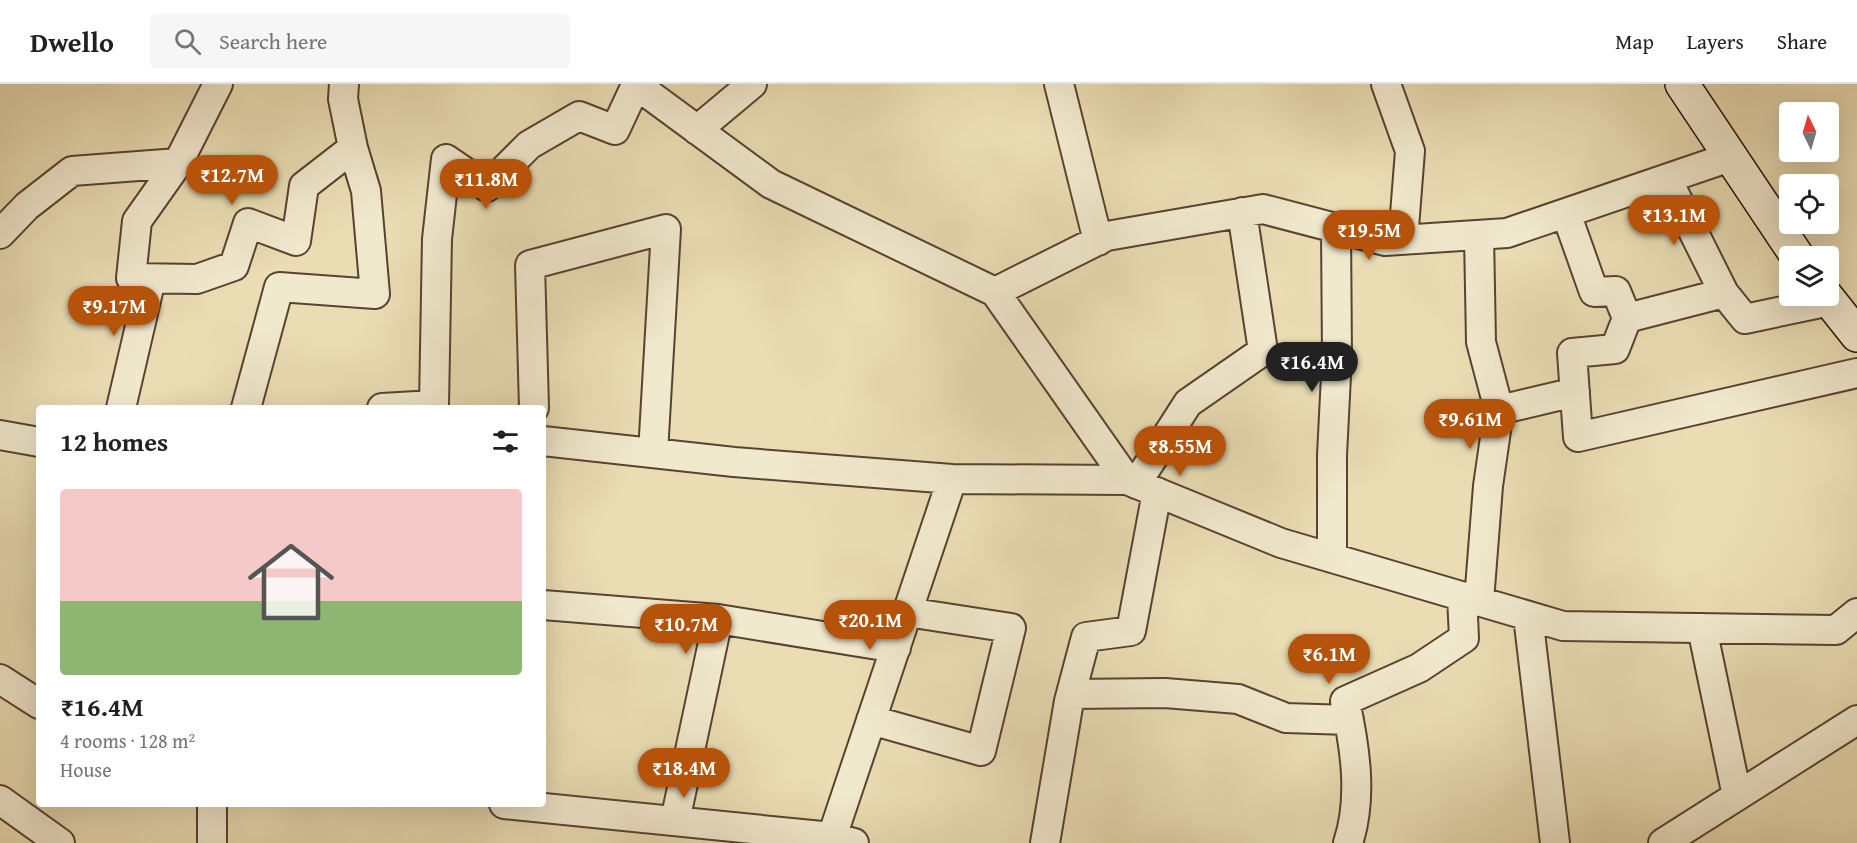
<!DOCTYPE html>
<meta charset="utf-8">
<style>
body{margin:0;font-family:"Gentium Book Plus",serif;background:#f6f6f6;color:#202124;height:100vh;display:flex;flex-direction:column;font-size:22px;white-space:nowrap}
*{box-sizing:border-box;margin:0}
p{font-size:20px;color:#757577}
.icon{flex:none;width:33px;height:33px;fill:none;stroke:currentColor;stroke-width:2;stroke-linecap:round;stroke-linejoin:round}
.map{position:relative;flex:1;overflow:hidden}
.panel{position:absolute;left:36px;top:321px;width:510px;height:402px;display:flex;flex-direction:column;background:#fff;border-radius:6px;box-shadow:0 6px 24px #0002}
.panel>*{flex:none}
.needle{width:39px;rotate:355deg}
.tools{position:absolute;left:1779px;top:18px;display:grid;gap:12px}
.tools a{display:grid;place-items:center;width:60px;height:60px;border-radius:6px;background:#fff;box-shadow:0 6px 24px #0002;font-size:30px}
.price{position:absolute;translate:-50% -51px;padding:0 14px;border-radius:21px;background:#b45309;color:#fff;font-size:20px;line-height:39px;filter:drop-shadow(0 2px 3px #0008)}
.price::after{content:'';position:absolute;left:50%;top:36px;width:18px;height:14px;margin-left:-9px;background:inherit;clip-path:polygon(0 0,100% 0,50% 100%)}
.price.current{background:#222;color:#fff}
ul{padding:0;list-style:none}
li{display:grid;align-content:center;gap:12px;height:318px;padding:0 24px}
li+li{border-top:2px solid #e0e0e0}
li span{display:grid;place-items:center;height:186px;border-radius:6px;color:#555}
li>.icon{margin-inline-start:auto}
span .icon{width:108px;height:108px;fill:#fffc;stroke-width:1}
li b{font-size:26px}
h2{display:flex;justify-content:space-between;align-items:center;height:72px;padding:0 24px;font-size:26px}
header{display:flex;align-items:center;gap:36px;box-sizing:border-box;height:84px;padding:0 30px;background:#fff;border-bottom:2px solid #e0e0e0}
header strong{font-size:28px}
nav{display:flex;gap:33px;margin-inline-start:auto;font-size:21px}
.search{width:420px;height:54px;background:#f6f6f6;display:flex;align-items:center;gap:15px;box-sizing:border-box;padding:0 21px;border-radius:6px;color:#757577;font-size:22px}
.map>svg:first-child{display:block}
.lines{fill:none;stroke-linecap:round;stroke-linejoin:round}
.street-casing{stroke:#584231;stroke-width:32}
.secondary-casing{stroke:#280e05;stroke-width:36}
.street{stroke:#f1e9ce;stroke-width:28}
.secondary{stroke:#f1e9ce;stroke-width:33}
</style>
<header>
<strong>Dwello</strong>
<div class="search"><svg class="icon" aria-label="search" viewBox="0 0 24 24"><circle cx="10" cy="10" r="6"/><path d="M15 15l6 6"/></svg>Search here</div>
<nav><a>Map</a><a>Layers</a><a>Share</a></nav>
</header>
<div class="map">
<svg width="1857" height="759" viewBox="0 0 1857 759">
<rect width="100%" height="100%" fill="#eaddb4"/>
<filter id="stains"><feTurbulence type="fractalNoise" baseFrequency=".00333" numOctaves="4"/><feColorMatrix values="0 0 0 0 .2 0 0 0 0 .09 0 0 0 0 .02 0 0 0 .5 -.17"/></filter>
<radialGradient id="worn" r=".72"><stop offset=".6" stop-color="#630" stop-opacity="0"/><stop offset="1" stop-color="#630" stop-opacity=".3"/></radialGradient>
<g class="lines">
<defs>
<path id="street" d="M 635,0 L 771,100 L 995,208 L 1127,396 L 1281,459 L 1563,542 L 1836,546 L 1857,529
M 1059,0 L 1098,157
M 1386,0 L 1410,67 L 1403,156
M 697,46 L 752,0
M 178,79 L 137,137 L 131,194 L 197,195 L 234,182 L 248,139 L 296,157 L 304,102 L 353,64 L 343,15 L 344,0
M 1667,95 L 1724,209
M 1566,129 L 1594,208 L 1616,207 L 1627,234
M 0,150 L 27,122 L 72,87 L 178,79 L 218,0
M 1479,151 L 1481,258 L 1499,326
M 995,208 L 1107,152 L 1263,125 L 1385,157 L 1507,149 L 1730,73
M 1830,217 L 1745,235 L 1724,209 L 1627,234 L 1615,265 L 1572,269 L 1578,353 L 1857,289
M 121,324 L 151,195
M 246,324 L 279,203 L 375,210 L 366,107 L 353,64
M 382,324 L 434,321 L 437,155 L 446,75 L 487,103 L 529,61 L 579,32 L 615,46 L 636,1
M 534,324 L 530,181 L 666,145 L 653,369
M 0,351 L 39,358
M 543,357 L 734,378 L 952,395 L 1127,396
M 1136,400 L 1188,319 L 1263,267 L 1242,128
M 1332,474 L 1332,371 L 1337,272 L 1336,144
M 1479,517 L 1488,402 L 1499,326 L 1575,308
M 543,521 L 718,535 L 675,737
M 1528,532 L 1555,759
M 718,535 L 896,564
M 1702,544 L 1737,712
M 0,595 L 39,620
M 1071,610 L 1165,609 L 1238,615 L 1286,634 L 1349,636
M 871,636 L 981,667 L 1011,544 L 907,528
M 0,716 L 60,759
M 504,720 L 832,753 L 854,759
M 832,753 L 952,395
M 212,759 L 212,720
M 1045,759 L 1069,617 L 1086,553 L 1131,547 L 1157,408
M 1348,759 C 1363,714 1355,663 1345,617 L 1419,584 L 1464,554 L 1462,512
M 1663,759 L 1857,636"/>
<path id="secondary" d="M 1682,0 L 1797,172
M 1826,212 L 1857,251"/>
</defs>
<!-- street casing -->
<use href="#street" class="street-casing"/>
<!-- secondary casing -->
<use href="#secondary" class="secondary-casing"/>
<!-- street -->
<use href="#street" class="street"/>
<!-- secondary -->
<use href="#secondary" class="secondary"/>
</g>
<rect width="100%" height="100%" filter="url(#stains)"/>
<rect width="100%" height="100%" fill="url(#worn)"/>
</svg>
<div class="tools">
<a><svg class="needle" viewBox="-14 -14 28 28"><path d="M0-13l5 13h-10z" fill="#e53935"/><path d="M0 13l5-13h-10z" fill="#757577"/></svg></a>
<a><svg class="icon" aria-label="locate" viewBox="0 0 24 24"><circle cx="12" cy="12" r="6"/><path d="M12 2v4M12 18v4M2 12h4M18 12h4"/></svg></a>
<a><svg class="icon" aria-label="layers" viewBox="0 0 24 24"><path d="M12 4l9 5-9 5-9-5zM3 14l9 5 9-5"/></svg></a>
</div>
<b class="price" style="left:232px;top:122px">₹12.7M</b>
<b class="price" style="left:486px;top:126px">₹11.8M</b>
<b class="price" style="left:1674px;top:162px">₹13.1M</b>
<b class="price" style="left:1369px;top:177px">₹19.5M</b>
<b class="price" style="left:114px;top:253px">₹9.17M</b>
<b class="price current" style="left:1312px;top:309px">₹16.4M</b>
<b class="price" style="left:1470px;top:366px">₹9.61M</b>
<b class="price" style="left:1180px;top:393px">₹8.55M</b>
<b class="price" style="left:870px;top:567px">₹20.1M</b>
<b class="price" style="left:686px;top:571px">₹10.7M</b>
<b class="price" style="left:1329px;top:601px">₹6.1M</b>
<b class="price" style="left:684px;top:715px">₹18.4M</b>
<section class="panel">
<h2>12 homes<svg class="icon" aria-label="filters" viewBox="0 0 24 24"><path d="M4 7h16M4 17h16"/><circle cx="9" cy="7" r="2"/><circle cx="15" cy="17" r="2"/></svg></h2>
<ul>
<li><span style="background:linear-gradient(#f6c9c9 60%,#8fb573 0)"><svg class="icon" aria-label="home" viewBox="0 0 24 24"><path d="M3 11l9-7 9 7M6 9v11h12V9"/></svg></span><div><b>₹16.4M</b><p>4 rooms · 128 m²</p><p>House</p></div></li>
</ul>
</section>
</div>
